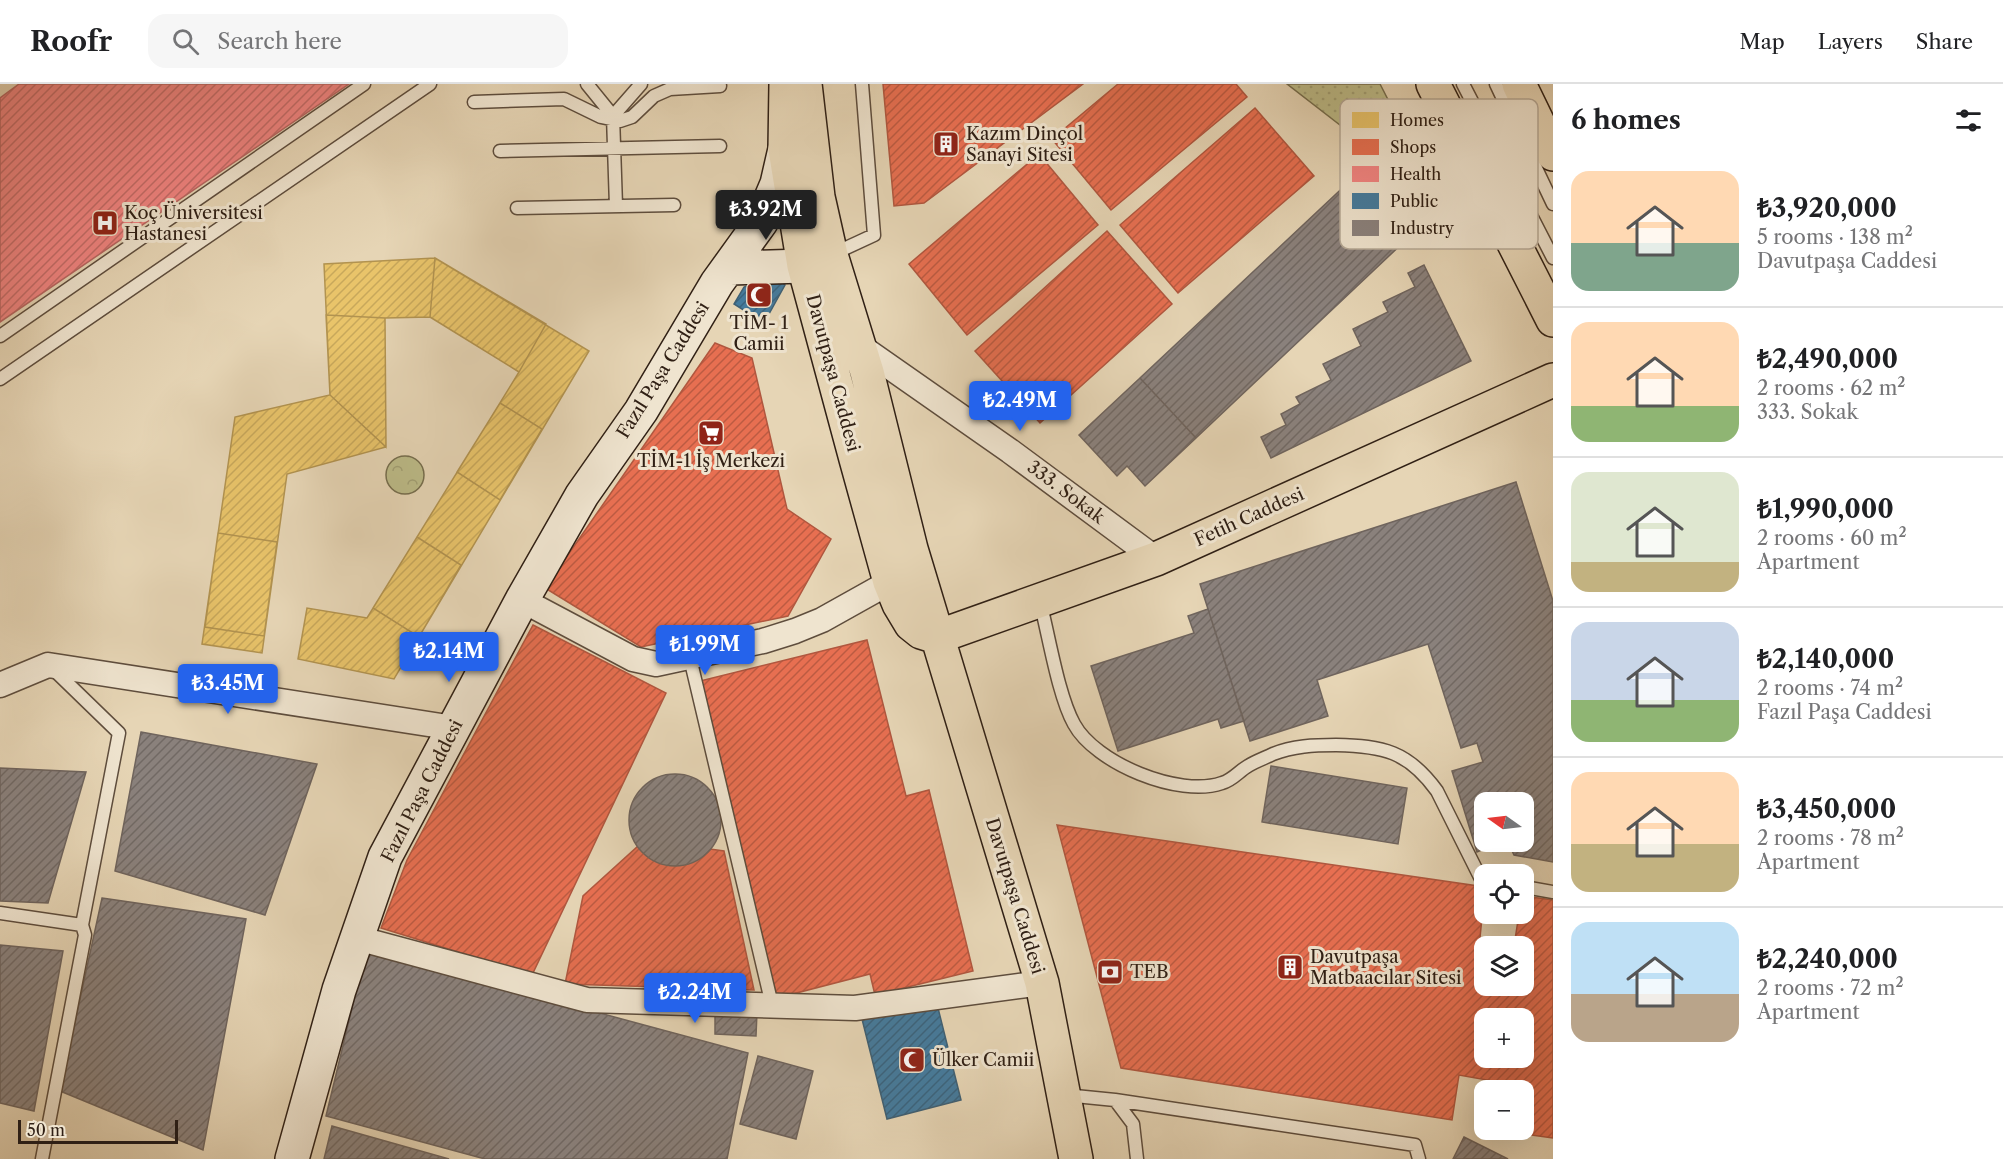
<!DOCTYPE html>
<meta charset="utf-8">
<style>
body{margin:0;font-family:"Libre Caslon Text",serif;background:#f6f6f6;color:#202124;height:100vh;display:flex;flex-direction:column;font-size:22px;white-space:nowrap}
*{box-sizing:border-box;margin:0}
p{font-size:20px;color:#757577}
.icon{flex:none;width:33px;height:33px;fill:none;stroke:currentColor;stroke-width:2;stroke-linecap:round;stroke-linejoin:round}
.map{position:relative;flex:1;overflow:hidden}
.drawer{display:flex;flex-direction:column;background:#fff;width:450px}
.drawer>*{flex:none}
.needle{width:39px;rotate:284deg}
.tools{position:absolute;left:1474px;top:708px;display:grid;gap:12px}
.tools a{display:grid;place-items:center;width:60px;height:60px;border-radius:12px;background:#fff;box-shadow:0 6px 24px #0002;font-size:30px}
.scale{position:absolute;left:18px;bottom:15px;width:160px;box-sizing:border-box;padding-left:6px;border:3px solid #302015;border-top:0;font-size:16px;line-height:21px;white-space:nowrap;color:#302015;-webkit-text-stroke:4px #efe4cf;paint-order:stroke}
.price{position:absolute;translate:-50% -51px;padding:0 14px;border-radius:6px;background:#2563eb;color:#fff;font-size:20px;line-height:39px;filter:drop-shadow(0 2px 3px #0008)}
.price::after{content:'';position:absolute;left:50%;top:36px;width:18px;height:14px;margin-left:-9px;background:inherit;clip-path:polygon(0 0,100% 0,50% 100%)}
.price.active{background:#222;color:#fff}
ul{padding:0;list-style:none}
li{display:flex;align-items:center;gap:18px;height:150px;padding:0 18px}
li+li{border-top:2px solid #e0e0e0}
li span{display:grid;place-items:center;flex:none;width:168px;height:120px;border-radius:18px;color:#555}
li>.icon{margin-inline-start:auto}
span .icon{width:72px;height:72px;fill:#fffc;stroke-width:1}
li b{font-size:26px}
h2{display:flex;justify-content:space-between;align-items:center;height:72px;padding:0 18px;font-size:26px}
header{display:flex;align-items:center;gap:36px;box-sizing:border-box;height:84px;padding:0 30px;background:#fff;border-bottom:2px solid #e0e0e0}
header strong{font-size:28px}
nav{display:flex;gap:33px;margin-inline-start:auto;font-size:21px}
.search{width:420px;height:54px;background:#f6f6f6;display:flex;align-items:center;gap:15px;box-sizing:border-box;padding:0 21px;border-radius:18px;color:#757577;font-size:22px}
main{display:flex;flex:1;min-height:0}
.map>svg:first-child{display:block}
.grass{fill:url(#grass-dots);stroke:#766e4e;stroke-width:1.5}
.forest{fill:url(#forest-crowns);stroke:#766e4e;stroke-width:1.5}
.homes{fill:url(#homes-hatch);stroke:#b29350;stroke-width:1.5}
.shops{fill:url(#shops-hatch);stroke:#b0573f;stroke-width:1.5;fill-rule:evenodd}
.health{fill:url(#health-hatch);stroke:#b86661;stroke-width:1.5}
.public{fill:url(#public-hatch);stroke:#3f6074;stroke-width:1.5}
.industry{fill:url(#industry-hatch);stroke:#6f645d;stroke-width:1.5}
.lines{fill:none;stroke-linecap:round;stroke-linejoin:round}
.lane-casing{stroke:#5e4d3d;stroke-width:15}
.street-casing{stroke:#5e4d3d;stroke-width:27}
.secondary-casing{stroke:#302015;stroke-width:36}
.primary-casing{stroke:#302015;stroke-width:36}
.highway-casing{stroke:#302015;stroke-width:36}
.lane{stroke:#efe4cf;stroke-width:12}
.street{stroke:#efe4cf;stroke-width:24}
.secondary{stroke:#efe4cf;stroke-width:33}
.primary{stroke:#e6d5b5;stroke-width:33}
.highway{stroke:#e6d5b5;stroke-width:33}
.labels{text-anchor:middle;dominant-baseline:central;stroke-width:6;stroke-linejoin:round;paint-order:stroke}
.poi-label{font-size:18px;fill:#302015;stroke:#efe4cf;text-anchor:start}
.street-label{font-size:18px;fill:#302015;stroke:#efe4cf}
.key{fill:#efe4cf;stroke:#b6a997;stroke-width:1.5}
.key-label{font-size:16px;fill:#302015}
</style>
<header>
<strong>Roofr</strong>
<div class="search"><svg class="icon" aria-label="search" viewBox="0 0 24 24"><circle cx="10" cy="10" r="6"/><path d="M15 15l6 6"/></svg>Search here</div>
<nav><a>Map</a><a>Layers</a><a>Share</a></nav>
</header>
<main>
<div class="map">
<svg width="1553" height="1075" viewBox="0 0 1553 1075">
<defs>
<pattern id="grass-dots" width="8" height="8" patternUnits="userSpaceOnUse" patternTransform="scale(1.5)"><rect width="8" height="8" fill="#bcbb88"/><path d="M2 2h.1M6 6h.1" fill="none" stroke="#a2a074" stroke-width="1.8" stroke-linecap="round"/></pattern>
<pattern id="forest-crowns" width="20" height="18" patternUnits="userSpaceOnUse" patternTransform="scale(1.5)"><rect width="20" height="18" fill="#bcbb88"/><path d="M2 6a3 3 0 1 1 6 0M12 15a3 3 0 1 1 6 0" fill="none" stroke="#a2a074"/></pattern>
<pattern id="homes-hatch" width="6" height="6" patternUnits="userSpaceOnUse" patternTransform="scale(1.5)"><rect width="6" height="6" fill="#e9c46a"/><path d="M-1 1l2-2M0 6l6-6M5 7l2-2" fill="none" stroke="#c8a85b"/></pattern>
<pattern id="shops-hatch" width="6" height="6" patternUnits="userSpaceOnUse" patternTransform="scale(1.5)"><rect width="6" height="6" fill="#e76f51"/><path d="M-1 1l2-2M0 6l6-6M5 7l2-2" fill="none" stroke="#bc5b42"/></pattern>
<pattern id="health-hatch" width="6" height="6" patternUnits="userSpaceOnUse" patternTransform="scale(1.5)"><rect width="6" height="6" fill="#f28482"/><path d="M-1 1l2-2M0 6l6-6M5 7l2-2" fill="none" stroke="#c46c69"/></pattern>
<pattern id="public-hatch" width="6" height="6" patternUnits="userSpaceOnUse" patternTransform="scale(1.5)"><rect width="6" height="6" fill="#457b9d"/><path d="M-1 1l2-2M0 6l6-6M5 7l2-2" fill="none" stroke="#3a647f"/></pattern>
<pattern id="industry-hatch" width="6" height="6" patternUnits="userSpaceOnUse" patternTransform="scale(1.5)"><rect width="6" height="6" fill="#8a817c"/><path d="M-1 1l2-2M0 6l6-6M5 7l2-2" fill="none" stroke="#716964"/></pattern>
</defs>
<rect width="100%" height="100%" fill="#e6d5b5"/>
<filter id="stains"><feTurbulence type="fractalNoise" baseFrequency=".00333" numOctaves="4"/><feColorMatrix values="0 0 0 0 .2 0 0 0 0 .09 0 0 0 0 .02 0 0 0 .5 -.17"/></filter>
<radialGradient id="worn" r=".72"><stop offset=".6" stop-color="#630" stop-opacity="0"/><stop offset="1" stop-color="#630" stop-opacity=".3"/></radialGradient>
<!-- grass -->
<path class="grass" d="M 1287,0 L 1380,0 L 1422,82 L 1439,101 L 1426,115 L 1367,62 Z"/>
<!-- forest -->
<path class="forest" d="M386 391a19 19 0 1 1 38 0a19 19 0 1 1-38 0Z"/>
<!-- homes -->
<path class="homes" d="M 435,174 L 589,267 L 394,595 L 298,575 L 307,524 L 367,534 L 519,288 L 430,233 L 385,234 L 386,363 L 287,390 L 262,569 L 202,560 L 235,333 L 330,311 L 324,180 Z
M 435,174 L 546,240 L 519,288 L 430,233 Z
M 326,231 L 385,234 L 386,363 L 330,311 Z
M 500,319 L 542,345 L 500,416 L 457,388 Z
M 218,449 L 277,458 L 264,552 L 205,543 Z
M 417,453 L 461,481 L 419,553 L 373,524 Z"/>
<!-- shops -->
<path class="shops" d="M 883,0 L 1083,0 L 924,119 L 894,122 Z
M 1118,0 L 1236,0 L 1247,13 L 1111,126 L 1052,55 Z
M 1255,24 L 1314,92 L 1178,209 L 1120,141 Z
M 1039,70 L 1098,141 L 967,251 L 909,180 Z
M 1107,147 L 1172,220 L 1040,339 L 975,267 Z
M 715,259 L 752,274 L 787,425 L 831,455 L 788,532 L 641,563 L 545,504 Z
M 533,541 L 666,609 L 532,891 L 381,844 L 407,776 Z
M 867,556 L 906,712 L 929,706 L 973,887 L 875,911 L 870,890 L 777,914 L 700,597 Z
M 1057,741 L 1485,803 L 1479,864 L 1485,865 L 1485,902 L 1524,902 L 1524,862 L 1514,862 L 1519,830 L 1524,830 L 1524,812 L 1553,816 L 1553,1054 L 1494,1046 L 1524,1046 L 1524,1006 L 1491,1006 L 1493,997 L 1459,991 L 1452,1036 L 1121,984 ZM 1485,934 L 1524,934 L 1524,974 L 1485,974 Z
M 638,762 L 656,777 L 670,781 L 685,780 L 698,775 L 710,765 L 724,767 L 754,906 L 565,900 L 583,812 Z"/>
<!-- health -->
<path class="health" d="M 19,0 L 349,0 L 0,238 L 0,14 Z"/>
<!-- public -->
<path class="public" d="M 772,192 L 785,201 L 764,239 L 734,220 L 744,203 Z
M 936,916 L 961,1016 L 887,1035 L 862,935 Z"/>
<!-- industry -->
<path class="industry" d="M 1369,79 L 1425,138 L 1196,354 L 1140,294 Z
M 1424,181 L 1471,277 L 1271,374 L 1261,353 L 1286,341 L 1281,330 L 1300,320 L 1296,313 L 1331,296 L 1323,280 L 1361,262 L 1353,245 L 1388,228 L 1383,218 L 1415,203 L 1408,189 Z
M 1140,294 L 1196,354 L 1145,402 L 1127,382 L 1117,392 L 1079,351 Z
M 1516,398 L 1553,517 L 1553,778 L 1514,771 L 1508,758 L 1524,758 L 1524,718 L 1485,718 L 1485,758 L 1500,758 L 1477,768 L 1452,687 L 1483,678 L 1477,659 L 1461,664 L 1428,560 L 1317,596 L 1328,632 L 1250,657 L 1200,500 Z
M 1208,525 L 1244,637 L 1221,644 L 1218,635 L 1118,667 L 1091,582 L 1194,549 L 1188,532 Z
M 141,648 L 317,680 L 265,831 L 115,787 Z
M 1271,682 L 1407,704 L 1398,760 L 1262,738 Z
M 0,684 L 86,688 L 48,819 L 0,817 Z
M629 736a46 46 0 1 1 92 0a46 46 0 1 1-92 0Z
M 102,814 L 246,835 L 203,1066 L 60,1007 Z
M 0,861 L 63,867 L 34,1027 L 0,1019 Z
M 366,866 L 748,969 L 727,1075 L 485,1075 L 326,1032 Z
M 715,926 L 757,928 L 756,952 L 715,950 Z
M 758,972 L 813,987 L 796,1055 L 740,1040 Z
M 332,1042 L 449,1075 L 324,1075 Z
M 1464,1053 L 1508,1075 L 1453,1075 Z"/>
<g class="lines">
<defs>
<path id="lane" d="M 587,0 L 613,32 L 616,122
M 1463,0 L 1553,174
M 1496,0 L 1553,120
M 474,18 L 564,15 L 601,33 L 620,37 L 632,33 L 654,12 L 670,5 L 720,2
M 613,32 L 641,0
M 500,67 L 720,62
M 517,124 L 674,121
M 833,170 L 874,151 L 862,0
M 0,252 L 364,0
M 0,295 L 430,0
M 1040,518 C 1049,552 1058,611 1074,640 C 1095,679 1179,714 1222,699 C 1233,696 1239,687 1248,682 C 1256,677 1265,674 1273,670 C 1293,662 1314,661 1336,661 C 1383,662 1408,667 1437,707 L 1481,795 L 1485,795
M 690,574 L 772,921
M 1524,803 L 1553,808
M 0,829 L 82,841 L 119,649 L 52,584
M 1065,1011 L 1115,1016 L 1415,1061 L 1419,1075
M 1115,1016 L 1133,1040 L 1137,1075
M 42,1075 L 85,851 L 82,841"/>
<path id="street" d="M 857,260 L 1010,367 L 1156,475
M 522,516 L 633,575 L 656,580 L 763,557 L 795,547 L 822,536 L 890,498
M 0,601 L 48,581 L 454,644
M 357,854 L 587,916 L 855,924 L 1042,899"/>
<path id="secondary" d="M 730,184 L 804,182
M 292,1075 L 339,906 L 385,773 L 522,516 L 582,411 L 641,327 L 717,199 L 761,138 L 777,100 L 785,65"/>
<path id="primary" d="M 786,0 L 785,65 L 804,182 L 856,375 L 890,498 L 899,520 L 911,540 L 921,548 L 937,553
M 805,0 L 818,113 L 831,171 L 867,288 L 911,465 L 1042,899 L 1076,1075
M 937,553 L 1156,475 L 1553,296"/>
<path id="highway" d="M 1433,0 L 1553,236
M 1519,0 L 1553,70"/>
</defs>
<!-- lane casing -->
<use href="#lane" class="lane-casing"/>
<!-- street casing -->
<use href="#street" class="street-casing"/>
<!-- secondary casing -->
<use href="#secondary" class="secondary-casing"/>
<!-- primary casing -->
<use href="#primary" class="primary-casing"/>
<!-- highway casing -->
<use href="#highway" class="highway-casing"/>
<!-- lane -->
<use href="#lane" class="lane"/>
<!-- street -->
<use href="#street" class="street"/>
<!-- secondary -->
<use href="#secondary" class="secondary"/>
<!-- primary -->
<use href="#primary" class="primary"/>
<!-- highway -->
<use href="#highway" class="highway"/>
</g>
<!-- icons -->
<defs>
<symbol id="building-square" viewBox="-11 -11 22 22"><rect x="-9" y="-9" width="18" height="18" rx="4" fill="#8f2418" stroke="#efe4cf"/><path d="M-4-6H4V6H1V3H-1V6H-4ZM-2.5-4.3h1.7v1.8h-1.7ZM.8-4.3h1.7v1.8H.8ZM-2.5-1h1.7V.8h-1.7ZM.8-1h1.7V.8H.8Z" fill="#fff"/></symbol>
<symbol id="hospital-square" viewBox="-11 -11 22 22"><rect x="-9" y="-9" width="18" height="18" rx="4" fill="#8f2418" stroke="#efe4cf"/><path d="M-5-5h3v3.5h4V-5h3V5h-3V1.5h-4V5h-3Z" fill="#fff"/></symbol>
<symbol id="mosque-square" viewBox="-11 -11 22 22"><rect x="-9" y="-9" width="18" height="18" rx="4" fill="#8f2418" stroke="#efe4cf"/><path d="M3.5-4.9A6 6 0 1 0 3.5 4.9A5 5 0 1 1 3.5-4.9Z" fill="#fff"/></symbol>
<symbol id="supermarket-square" viewBox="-11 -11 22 22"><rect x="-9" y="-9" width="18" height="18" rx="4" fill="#8f2418" stroke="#efe4cf"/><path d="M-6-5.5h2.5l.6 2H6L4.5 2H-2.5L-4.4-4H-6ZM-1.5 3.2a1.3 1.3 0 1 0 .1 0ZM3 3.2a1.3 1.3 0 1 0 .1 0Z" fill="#fff"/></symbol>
<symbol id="bank-square" viewBox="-11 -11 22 22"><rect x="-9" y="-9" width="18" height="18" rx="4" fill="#8f2418" stroke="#efe4cf"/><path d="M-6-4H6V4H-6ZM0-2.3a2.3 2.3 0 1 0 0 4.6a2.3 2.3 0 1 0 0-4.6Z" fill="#fff"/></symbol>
</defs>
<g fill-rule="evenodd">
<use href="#building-square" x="931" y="45" width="30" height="30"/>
<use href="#hospital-square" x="90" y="124" width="30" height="30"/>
<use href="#mosque-square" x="744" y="196" width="30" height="30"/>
<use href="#supermarket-square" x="696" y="334" width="30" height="30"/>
<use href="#building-square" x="1275" y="868" width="30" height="30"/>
<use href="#bank-square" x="1095" y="873" width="30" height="30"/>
<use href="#mosque-square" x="897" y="961" width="30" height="30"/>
</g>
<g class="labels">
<!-- poi labels -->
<g class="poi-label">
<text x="966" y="50">Kazım Dinçol<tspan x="966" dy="21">Sanayi Sitesi</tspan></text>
<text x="124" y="129">Koç Üniversitesi<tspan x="124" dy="21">Hastanesi</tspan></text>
<text x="759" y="239" text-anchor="middle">TİM- 1<tspan x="759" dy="21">Camii</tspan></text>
<text x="711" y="377" text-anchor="middle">TİM-1 İş Merkezi</text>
<text x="1310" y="873">Davutpaşa<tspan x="1310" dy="21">Matbaacılar Sitesi</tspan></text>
<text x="1130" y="888">TEB</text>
<text x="932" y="976">Ülker Camii</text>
</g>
<!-- street labels -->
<g class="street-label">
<text transform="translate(663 286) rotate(-58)">Fazıl Paşa Caddesi</text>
<text transform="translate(833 289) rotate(75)">Davutpaşa Caddesi</text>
<text transform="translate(1066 408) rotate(37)">333. Sokak</text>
<text transform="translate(1249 433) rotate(-24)">Fetih Caddesi</text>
<text transform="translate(422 707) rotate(-63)">Fazıl Paşa Caddesi</text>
<text transform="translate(1015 812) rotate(73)">Davutpaşa Caddesi</text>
</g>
</g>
<!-- legend -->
<rect x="1340" y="15" width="198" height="150" rx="9" class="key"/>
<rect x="1352" y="28" width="27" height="16" fill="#e9c46a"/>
<rect x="1352" y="55" width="27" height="16" fill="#e76f51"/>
<rect x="1352" y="82" width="27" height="16" fill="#f28482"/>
<rect x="1352" y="109" width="27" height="16" fill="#457b9d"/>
<rect x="1352" y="136" width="27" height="16" fill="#8a817c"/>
<g class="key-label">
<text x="1390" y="42">Homes</text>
<text x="1390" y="69">Shops</text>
<text x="1390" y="96">Health</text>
<text x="1390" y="123">Public</text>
<text x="1390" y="150">Industry</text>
</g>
<rect width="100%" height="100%" filter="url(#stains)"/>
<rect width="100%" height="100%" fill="url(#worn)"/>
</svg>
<div class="tools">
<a><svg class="needle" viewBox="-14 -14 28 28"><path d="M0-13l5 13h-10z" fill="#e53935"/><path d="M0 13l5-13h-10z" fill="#757577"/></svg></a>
<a><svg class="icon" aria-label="locate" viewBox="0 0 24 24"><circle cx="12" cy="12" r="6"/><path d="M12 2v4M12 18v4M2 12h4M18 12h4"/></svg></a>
<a><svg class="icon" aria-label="layers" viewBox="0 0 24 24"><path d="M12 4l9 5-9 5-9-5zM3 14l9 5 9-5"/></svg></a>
<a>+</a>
<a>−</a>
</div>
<div class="scale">50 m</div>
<b class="price active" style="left:766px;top:157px">₺3.92M</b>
<b class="price" style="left:1020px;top:348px">₺2.49M</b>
<b class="price" style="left:705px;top:592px">₺1.99M</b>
<b class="price" style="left:449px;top:599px">₺2.14M</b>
<b class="price" style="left:228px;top:631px">₺3.45M</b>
<b class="price" style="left:695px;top:940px">₺2.24M</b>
</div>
<section class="drawer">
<h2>6 homes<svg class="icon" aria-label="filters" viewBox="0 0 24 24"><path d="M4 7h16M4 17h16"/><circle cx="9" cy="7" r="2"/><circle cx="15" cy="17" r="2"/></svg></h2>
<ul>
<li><span style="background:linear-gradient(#ffd9b3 60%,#7fa58c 0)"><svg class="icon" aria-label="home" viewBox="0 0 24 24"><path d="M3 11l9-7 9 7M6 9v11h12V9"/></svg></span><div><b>₺3,920,000</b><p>5 rooms · 138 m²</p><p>Davutpaşa Caddesi</p></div></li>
<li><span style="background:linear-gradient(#ffd9b3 70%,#8fb573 0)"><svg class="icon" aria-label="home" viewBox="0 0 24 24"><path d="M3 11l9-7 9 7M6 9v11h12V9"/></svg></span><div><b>₺2,490,000</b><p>2 rooms · 62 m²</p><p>333. Sokak</p></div></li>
<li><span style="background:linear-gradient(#dfe7d0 75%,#c2b280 0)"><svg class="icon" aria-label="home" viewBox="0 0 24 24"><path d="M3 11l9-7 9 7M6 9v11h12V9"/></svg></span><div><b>₺1,990,000</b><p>2 rooms · 60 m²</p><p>Apartment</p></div></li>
<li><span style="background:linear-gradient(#c9d6e8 65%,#8fb573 0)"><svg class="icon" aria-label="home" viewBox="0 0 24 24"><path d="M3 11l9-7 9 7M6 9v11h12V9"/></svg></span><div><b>₺2,140,000</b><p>2 rooms · 74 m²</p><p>Fazıl Paşa Caddesi</p></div></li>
<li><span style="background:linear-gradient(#ffd9b3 60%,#c2b280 0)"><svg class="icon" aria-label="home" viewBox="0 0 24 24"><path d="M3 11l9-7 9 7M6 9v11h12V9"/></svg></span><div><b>₺3,450,000</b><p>2 rooms · 78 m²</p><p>Apartment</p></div></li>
<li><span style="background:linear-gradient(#bfe0f5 60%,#b9a48a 0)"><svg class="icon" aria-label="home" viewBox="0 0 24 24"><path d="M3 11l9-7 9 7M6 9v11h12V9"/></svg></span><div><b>₺2,240,000</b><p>2 rooms · 72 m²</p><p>Apartment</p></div></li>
</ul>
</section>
</main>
